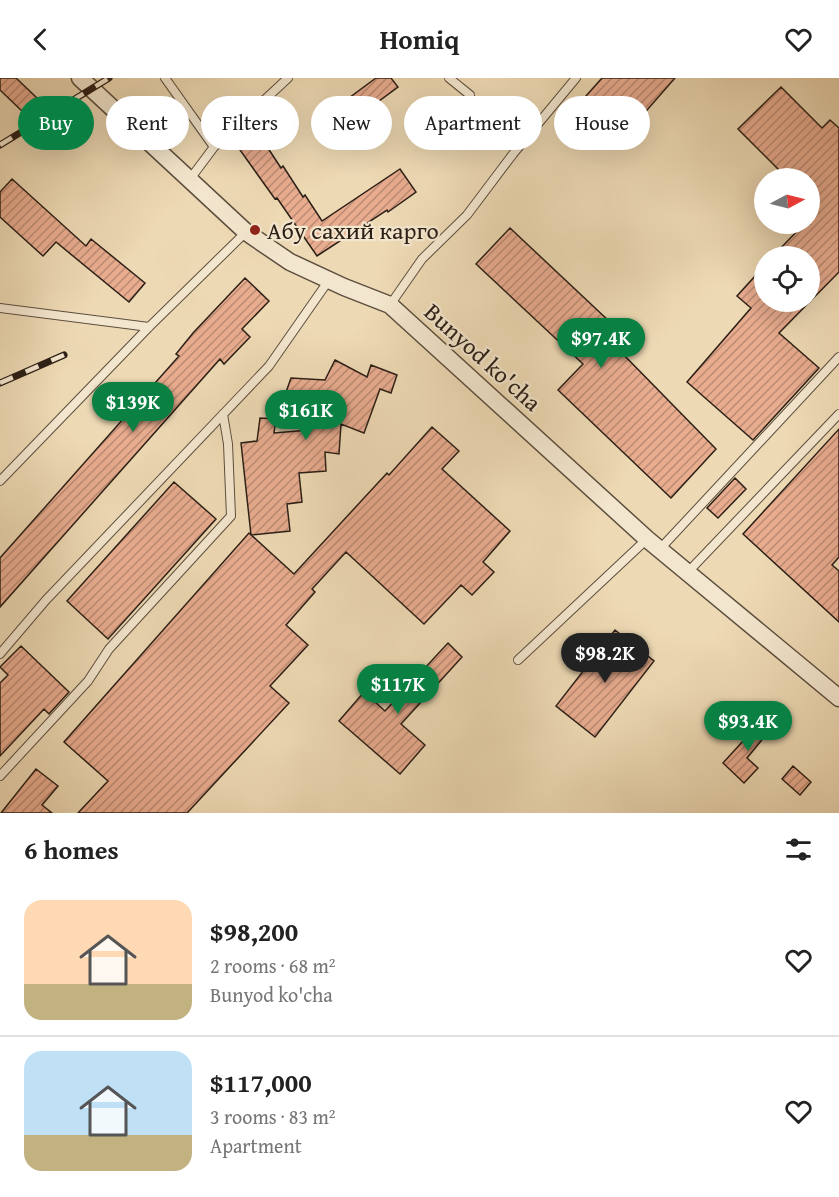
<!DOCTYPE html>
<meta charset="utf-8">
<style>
body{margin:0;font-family:"Gentium Book Plus",serif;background:#f2f2f2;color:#222;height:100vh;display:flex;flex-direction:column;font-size:22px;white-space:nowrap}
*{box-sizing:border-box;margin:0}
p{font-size:20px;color:#767676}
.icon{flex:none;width:33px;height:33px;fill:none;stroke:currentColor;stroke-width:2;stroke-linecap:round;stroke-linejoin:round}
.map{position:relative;height:735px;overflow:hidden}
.details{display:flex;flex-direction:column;background:#fff;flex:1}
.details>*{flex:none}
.banner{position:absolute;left:18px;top:18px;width:804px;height:54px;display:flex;gap:12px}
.needle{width:39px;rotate:83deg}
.controls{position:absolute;left:754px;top:90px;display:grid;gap:12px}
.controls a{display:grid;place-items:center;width:66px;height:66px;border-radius:50%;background:#fff;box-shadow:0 6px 24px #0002;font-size:30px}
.price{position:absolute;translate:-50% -51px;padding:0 14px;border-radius:21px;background:#0b8043;color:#fff;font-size:20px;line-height:39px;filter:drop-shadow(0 2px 3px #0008)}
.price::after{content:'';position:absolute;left:50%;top:36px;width:18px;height:14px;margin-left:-9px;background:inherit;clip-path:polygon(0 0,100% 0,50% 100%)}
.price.on{background:#222;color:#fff}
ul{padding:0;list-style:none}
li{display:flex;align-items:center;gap:18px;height:150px;padding:0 24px}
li+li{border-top:2px solid #e0e0e0}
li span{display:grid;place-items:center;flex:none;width:168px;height:120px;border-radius:18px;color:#555}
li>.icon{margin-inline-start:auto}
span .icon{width:72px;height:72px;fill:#fffc;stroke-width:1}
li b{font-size:26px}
h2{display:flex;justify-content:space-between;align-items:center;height:72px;padding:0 24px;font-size:26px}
.pill{padding:0 21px;border-radius:27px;background:#fff;box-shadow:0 6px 24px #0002;font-size:21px;line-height:54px}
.pill.on{background:#0b8043;color:#fff}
header{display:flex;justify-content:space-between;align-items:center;height:78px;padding:0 24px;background:#fff;font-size:27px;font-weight:700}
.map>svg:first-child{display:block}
.building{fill:url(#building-hatch);stroke:#2b1f16;stroke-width:1.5}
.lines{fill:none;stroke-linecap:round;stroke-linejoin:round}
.lane-casing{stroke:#5c4e3e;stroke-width:10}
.street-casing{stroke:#5c4e3e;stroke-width:19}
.lane{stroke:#f3e6ce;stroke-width:8}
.street{stroke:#f3e6ce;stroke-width:16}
.rail-casing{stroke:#2b1f16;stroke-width:7}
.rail{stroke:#f3e6ce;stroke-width:4.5;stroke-dasharray:14;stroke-linecap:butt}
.poi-dot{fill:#8f2418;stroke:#f3e6ce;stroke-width:2}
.labels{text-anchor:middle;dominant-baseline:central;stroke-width:4.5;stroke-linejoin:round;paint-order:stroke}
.poi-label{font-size:24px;fill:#2b1f16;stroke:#f3e6ce;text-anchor:start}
.street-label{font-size:24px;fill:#2b1f16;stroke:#f3e6ce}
</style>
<header><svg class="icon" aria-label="back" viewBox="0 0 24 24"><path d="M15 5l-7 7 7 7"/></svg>Homiq<svg class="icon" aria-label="heart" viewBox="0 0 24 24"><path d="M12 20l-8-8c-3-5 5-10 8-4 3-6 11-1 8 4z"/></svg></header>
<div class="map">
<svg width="839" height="735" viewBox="0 0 839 735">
<defs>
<pattern id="building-hatch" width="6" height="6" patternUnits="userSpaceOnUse" patternTransform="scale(1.5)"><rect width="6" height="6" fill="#e8ac8f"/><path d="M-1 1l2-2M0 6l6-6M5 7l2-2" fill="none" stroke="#bc8b74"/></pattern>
</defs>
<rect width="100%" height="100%" fill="#edd9b4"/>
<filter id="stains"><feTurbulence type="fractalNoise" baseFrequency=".00333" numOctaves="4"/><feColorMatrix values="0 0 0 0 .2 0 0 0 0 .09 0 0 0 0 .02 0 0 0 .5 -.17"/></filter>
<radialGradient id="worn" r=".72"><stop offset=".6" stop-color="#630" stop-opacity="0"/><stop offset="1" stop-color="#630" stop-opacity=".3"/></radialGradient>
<!-- building -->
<path class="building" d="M 0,0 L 16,0 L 37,20 L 23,34 L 0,12 Z
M 376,0 L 391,0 L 398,9 L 330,59 L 318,43 Z
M 602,0 L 675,0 L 620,63 L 578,27 Z
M 781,9 L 822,50 L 830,42 L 839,50 L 839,194 L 779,255 L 819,290 L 753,362 L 687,304 L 751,230 L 737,218 L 765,187 L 765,224 L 810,224 L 810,178 L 773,178 L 804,146 L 810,146 L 810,139 L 817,131 L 810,124 L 810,100 L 787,100 L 738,51 Z
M 260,58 L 281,90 L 283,88 L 303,119 L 305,117 L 322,143 L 400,91 L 416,114 L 388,134 L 387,132 L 317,178 L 277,120 L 275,121 L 240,72 Z
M 12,101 L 86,168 L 91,161 L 145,205 L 129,224 L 56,164 L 43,178 L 0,139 L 0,114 Z
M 510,150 L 627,260 L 617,270 L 716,371 L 671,420 L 558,312 L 583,286 L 476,186 Z
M 245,200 L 269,223 L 242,251 L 250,259 L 224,286 L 220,281 L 0,529 L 0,480 L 179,278 L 176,276 L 193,255 Z
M 335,282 L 367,299 L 371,287 L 397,297 L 391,315 L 380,311 L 364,355 L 341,346 L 339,376 L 325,374 L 326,393 L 299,395 L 302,424 L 287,426 L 290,453 L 251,457 L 241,365 L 257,363 L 260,340 L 276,341 L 274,355 L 309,352 L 317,325 L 284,320 L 291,300 L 325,302 Z
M 432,349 L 459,373 L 442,391 L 510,453 L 483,484 L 494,494 L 472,517 L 461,507 L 424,546 L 346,474 L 312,511 L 315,514 L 286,547 L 308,567 L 270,608 L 289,625 L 187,735 L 78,735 L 108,703 L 64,664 L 249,455 L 294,496 L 387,395 L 389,397 Z
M 839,351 L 839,479 L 832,487 L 839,493 L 839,544 L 743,456 Z
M 735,400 L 746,411 L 718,440 L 707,430 Z
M 174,404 L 216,441 L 108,561 L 67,523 Z
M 615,552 L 654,583 L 595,659 L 556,628 Z
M 448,565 L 462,579 L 401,646 L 425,667 L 400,696 L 339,643 L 364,614 L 385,633 Z
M 21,568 L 69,614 L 49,636 L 44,631 L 0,678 L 0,605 L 8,597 L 0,589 Z
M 765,639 L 774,647 L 747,680 L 758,690 L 744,705 L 723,685 Z
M 793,688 L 811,704 L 800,717 L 782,701 Z
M 36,691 L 58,708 L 42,727 L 52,735 L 1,735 Z"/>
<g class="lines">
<defs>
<path id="lane" d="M 165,0 L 214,69 L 190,101
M 449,0 L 470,17
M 214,69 L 288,0
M 390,227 L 422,181 L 467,137 L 513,76 L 576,0
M 0,230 L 149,249
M 0,403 L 149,249 L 246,154
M 659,472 L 839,279
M 687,495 L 839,336
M 0,576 L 46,522 L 269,288 L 329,202
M 518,582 L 647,461
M 0,698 L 88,603 L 109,571 L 231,438 L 228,366 L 223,336"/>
<path id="street" d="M 80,0 L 246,154 L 290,184 L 344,209 L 390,227 L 647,461 L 839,620"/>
</defs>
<!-- lane casing -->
<use href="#lane" class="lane-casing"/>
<!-- street casing -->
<use href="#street" class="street-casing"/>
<!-- lane -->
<use href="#lane" class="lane"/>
<!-- street -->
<use href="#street" class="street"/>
<defs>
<path id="rail" d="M 0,67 L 109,0
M 0,305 L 64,277"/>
</defs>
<!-- rail casing -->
<use href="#rail" class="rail-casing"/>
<!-- rail -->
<use href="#rail" class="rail"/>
</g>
<!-- markers -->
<circle class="poi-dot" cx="255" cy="152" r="6"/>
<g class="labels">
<!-- poi labels -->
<g class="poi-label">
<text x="267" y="152">Абу сахий карго</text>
</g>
<!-- street labels -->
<g class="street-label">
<text transform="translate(483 279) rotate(42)">Bunyod ko'cha</text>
</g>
</g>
<rect width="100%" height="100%" filter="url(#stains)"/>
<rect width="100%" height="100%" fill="url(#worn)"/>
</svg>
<div class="controls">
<a><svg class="needle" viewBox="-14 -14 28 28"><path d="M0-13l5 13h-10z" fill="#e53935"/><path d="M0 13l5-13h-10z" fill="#767676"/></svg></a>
<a><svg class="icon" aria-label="locate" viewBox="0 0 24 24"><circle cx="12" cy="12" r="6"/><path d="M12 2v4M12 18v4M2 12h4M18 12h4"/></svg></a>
</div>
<b class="price" style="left:601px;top:291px">$97.4K</b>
<b class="price" style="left:133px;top:355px">$139K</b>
<b class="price" style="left:306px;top:363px">$161K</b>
<b class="price on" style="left:605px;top:606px">$98.2K</b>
<b class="price" style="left:398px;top:637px">$117K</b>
<b class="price" style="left:748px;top:674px">$93.4K</b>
<div class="banner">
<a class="pill on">Buy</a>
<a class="pill">Rent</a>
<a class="pill">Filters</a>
<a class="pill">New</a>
<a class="pill">Apartment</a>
<a class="pill">House</a>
</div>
</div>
<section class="details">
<h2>6 homes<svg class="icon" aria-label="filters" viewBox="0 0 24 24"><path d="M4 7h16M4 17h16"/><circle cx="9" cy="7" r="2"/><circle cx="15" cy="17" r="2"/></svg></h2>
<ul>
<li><span style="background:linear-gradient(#ffd9b3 70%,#c2b280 0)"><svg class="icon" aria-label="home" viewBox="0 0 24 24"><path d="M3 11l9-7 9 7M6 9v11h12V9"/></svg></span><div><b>$98,200</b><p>2 rooms · 68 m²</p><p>Bunyod ko'cha</p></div><svg class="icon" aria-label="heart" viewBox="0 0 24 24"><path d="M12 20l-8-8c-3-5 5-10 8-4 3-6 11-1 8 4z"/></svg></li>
<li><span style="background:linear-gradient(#bfe0f5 70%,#c2b280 0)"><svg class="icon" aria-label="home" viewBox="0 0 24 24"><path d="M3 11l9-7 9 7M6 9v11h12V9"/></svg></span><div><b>$117,000</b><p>3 rooms · 83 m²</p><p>Apartment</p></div><svg class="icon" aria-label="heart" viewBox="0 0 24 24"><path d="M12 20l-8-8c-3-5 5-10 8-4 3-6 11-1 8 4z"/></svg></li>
</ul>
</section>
